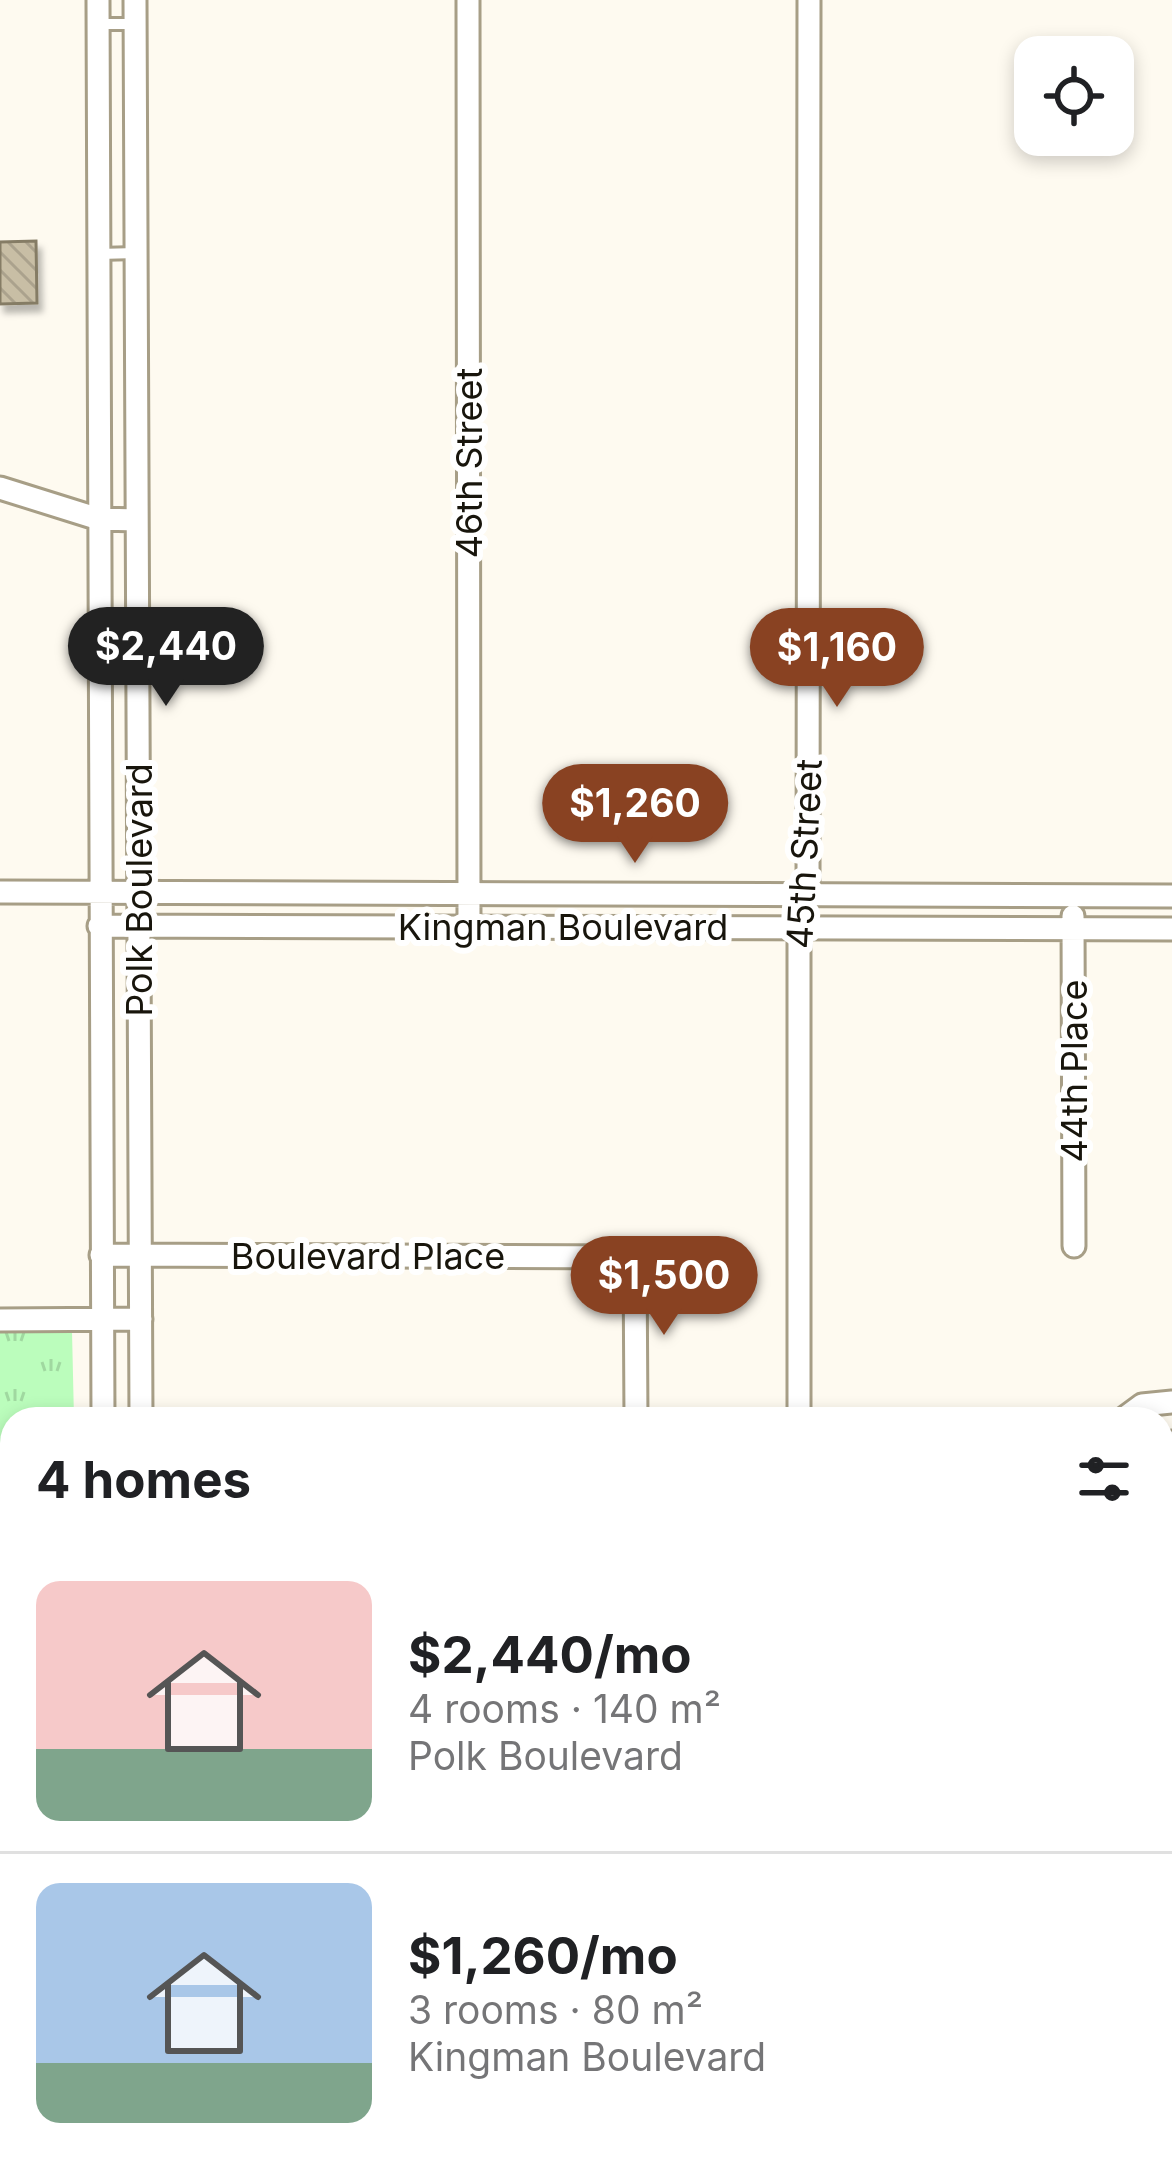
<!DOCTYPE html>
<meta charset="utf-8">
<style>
body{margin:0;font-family:Inter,sans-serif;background:#f2f2f2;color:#202124;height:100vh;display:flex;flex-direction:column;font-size:45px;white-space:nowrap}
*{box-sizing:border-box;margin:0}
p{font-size:39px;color:#757577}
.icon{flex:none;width:66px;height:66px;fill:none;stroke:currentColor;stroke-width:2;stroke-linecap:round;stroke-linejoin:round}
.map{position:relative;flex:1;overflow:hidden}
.sheet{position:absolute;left:0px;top:1407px;width:1173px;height:768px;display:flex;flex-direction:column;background:#fff;border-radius:36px 36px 0 0;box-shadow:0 6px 18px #0003}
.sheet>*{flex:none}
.controls{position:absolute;left:1014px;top:36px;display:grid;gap:24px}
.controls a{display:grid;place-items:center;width:120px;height:120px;border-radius:24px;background:#fff;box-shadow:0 6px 18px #0003;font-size:60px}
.price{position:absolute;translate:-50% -102px;padding:0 27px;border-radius:42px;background:#894222;color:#fff;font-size:39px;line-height:78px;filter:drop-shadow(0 3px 6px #0008)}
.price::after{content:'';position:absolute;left:50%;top:72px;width:36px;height:27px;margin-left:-18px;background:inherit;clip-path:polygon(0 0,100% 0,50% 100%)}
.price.current{background:#222;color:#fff}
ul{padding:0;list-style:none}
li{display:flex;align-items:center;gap:36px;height:300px;padding:0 36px}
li+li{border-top:3px solid #e0e0e0}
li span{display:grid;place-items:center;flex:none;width:336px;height:240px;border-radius:24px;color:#555}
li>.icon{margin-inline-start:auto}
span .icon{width:144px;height:144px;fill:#fffc;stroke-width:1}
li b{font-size:51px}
h2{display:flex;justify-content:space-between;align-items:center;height:144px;padding:0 36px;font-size:51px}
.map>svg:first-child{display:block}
.built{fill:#fff2d1}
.park{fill:url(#park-tufts)}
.building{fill:url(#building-back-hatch);stroke:#857c65;stroke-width:3;filter:url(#shadow)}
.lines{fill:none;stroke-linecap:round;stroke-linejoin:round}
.lane-casing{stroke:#a79e86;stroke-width:16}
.street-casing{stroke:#a79e86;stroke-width:27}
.path{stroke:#8f8c82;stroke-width:3;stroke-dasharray:9 6;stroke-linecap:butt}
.lane{stroke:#fff;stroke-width:10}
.street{stroke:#fff;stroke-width:21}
.labels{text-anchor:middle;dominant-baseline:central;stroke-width:12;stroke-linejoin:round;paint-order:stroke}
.street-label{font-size:36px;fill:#18150c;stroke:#fff}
</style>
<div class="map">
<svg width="1172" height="2175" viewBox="0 0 1172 2175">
<defs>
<pattern id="park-tufts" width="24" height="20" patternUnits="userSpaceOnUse" patternTransform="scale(3)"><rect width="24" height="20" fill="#bbfdbc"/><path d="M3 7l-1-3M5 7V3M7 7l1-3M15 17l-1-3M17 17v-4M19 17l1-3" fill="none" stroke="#a0d8a0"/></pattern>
<pattern id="building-back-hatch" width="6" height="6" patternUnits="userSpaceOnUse" patternTransform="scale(3)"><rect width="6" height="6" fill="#c8bea5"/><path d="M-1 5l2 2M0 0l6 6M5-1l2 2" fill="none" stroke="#aba28d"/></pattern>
<filter id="shadow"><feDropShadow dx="4.5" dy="8" stdDeviation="3" flood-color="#0004"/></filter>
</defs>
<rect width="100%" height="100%" fill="#fefaf0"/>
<!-- built -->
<path class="built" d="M 1161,1819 L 1172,1819 L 1172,2175 L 143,2175 L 142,2163 L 1161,2163 Z"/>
<!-- park -->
<path class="park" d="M 72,1331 L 74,1419 L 12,1419 L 12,1471 L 0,1471 L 0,1333 Z"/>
<!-- building -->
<path class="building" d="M 36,241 L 37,303 L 0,304 L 0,242 Z
M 0,1839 L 12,1851 L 9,1916 L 0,1916 Z
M 3,1967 L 12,1971 L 11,2042 L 0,2037 Z
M 0,2114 L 12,2120 L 10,2167 L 0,2162 Z
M 645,2163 L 801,2163 L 801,2175 L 645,2175 Z
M 845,2163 L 900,2163 L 900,2175 L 845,2175 Z
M 923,2163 L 1110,2163 L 1110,2175 L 923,2175 Z"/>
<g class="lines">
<defs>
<path id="lane" d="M 98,24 L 135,24
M 99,254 L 136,253
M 1161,1618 L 1172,1618
M 0,2076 L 12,2082"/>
<path id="street" d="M 98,0 L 103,1419
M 135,0 L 141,1419
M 468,0 L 469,927
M 0,488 L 99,519 L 137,520
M 0,892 L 1172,896
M 1073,916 L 1074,1246
M 99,926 L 1172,929
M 101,1255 L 635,1257 L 636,1419
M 0,1320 L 141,1319
M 799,1419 L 799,928 L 808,895 L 809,0
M 1123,1419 L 1142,1405 L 1172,1402
M 1161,1446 L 1172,1442
M 1161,1811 L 1170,1819
M 142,2163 L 143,2175
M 106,2175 L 106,2163"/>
</defs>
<!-- lane casing -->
<use href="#lane" class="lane-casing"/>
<!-- street casing -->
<use href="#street" class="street-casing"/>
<!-- path -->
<path class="path" d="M 9,1763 L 12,1760
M 634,2163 L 634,2175
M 917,2163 L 917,2175
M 1115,2163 L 1116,2175"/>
<!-- lane -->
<use href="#lane" class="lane"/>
<!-- street -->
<use href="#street" class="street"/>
</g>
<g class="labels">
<!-- street labels -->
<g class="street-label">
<text transform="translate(469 463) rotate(-90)">46th Street</text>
<text transform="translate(804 854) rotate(-87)">45th Street</text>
<text transform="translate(139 890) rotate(-90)">Polk Boulevard</text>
<text x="563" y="927">Kingman Boulevard</text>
<text transform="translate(1074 1071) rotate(-90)">44th Place</text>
<text x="368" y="1256">Boulevard Place</text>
</g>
</g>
</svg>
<div class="controls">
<a><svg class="icon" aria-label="locate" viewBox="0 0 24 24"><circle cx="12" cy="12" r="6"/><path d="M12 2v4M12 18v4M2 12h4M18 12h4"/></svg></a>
</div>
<b class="price current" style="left:166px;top:709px">$2,440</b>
<b class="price" style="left:837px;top:710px">$1,160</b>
<b class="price" style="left:635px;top:866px">$1,260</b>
<b class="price" style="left:664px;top:1338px">$1,500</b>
<section class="sheet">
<h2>4 homes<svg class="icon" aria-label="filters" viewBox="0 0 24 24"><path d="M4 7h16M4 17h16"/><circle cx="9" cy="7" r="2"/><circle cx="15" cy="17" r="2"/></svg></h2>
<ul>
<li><span style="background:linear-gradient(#f6c9c9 70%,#7fa58c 0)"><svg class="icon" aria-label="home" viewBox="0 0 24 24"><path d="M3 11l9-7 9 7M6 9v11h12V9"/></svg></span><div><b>$2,440/mo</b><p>4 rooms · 140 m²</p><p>Polk Boulevard</p></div></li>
<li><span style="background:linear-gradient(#a9c7e8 75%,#7fa58c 0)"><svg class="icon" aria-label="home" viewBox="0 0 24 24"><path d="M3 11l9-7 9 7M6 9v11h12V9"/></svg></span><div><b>$1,260/mo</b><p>3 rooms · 80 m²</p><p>Kingman Boulevard</p></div></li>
</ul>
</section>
</div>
